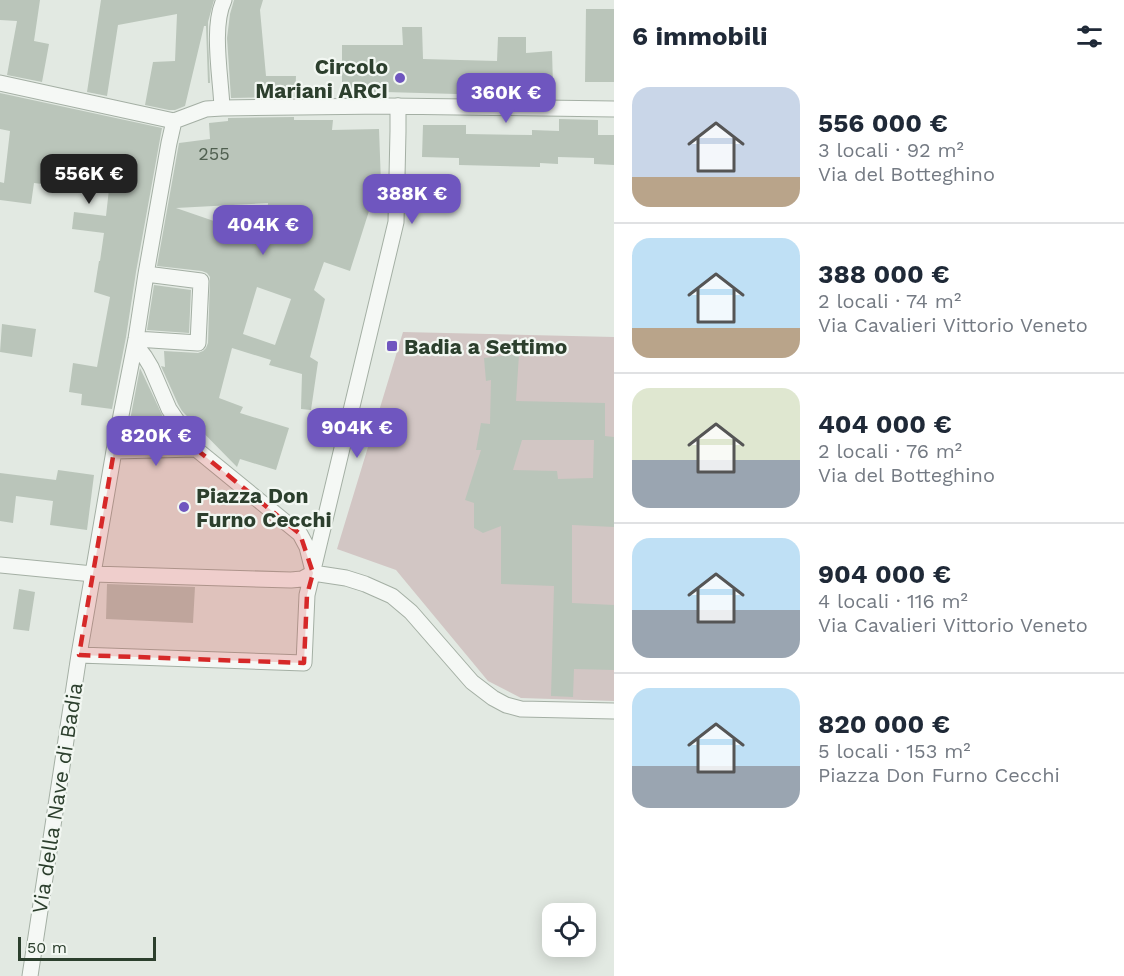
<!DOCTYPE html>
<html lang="it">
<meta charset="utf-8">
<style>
body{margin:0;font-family:"Work Sans",sans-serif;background:#f6f6f7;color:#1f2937;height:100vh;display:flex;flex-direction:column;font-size:22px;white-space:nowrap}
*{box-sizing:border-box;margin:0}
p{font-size:20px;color:#747a83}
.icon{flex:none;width:33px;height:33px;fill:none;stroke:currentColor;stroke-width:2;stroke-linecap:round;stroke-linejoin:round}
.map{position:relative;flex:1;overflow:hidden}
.sheet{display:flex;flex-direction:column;background:#fff;width:510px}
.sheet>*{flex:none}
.controls{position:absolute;left:542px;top:903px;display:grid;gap:12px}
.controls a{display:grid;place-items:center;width:54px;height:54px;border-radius:12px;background:#fff;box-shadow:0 3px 15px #0003;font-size:30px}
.scale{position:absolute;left:18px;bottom:15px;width:138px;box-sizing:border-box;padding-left:6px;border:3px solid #2c3f2d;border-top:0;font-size:16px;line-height:21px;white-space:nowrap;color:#2c3f2d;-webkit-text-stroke:4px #f2f7f2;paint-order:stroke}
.price{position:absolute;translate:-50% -51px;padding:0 14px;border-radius:12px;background:#6f56bf;color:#fff;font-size:20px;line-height:39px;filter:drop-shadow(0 2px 3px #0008)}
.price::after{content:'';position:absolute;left:50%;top:36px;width:18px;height:14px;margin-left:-9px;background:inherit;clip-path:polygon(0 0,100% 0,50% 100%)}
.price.on{background:#222;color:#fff}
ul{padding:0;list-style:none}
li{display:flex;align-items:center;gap:18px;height:150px;padding:0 18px}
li+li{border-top:2px solid #e0e1e3}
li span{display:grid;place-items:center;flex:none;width:168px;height:120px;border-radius:18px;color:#555}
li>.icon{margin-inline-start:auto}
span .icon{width:72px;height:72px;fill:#fffc;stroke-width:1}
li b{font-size:26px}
h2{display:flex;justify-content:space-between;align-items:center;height:72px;padding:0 18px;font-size:26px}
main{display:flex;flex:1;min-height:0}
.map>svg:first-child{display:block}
.green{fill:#d2c6c4}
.building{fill:#bac5ba;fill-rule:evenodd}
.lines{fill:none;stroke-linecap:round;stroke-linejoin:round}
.minor-casing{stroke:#a4afa4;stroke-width:17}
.minor{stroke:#f5f8f5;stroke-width:15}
.marked{fill:#d62828;fill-opacity:0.2;stroke:#d62828;stroke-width:4.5;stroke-dasharray:12 8;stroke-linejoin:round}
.poi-dot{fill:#6f56bf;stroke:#f2f7f2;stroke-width:2}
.labels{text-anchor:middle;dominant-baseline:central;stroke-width:4.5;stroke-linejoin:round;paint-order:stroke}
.number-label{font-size:18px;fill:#506050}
.poi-label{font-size:21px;font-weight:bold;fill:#2c3f2d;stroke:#f2f7f2;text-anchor:start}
.street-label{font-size:21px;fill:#2c3f2d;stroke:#f2f7f2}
</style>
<main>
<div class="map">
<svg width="614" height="976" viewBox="0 0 614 976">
<rect width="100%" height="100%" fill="#e2e9e2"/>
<!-- green -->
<path class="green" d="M 403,332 L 614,337 L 614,701 L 521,698 L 488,681 L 396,570 L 337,549 Z"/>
<!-- building -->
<path class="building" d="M 0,0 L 40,0 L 34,41 L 49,44 L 42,82 L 7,75 L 17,21 L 0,20 Z
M 101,0 L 214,0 L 208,22 L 208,38 L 210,83 L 208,83 L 206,26 L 204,26 L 185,106 L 175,110 L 169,110 L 145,105 L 153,62 L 175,61 L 177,14 L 118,25 L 107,96 L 87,92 Z
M 234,0 L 263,0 L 260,10 L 266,76 L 296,76 L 295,97 L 231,98 L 227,38 L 230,14 Z
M 586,9 L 614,9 L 614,82 L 585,82 Z
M 402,27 L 422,27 L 423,59 L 497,61 L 498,37 L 526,37 L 526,53 L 552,51 L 553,86 L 525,87 L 525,96 L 385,92 L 342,93 L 342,45 L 403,45 Z
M 0,93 L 162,128 L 136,272 L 126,337 L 112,409 L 81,405 L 82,394 L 69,392 L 73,363 L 97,367 L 110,297 L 94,292 L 99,261 L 100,261 L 104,233 L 72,229 L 74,212 L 106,216 L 110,180 L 75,179 L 74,188 L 34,183 L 31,204 L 0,200 L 0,182 L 4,183 L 10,131 L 0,129 Z
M 294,117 L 294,120 L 333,120 L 332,130 L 379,129 L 382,211 L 369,211 L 350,271 L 324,262 L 314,290 L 325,299 L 310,357 L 318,362 L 311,410 L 301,409 L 302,374 L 269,365 L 271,360 L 232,348 L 219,398 L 243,407 L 240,413 L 289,428 L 276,470 L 240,459 L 237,467 L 182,411 L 178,404 L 161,366 L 165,367 L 164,351 L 198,353 L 203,351 L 206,348 L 208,343 L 210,277 L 207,273 L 202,271 L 157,266 L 179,143 L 210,139 L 209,123 L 228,121 L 228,118 ZM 268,203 L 266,239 L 176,208 ZM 257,287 L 291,299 L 275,345 L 243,334 Z
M 559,119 L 598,120 L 598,135 L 614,135 L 614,165 L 594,164 L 594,158 L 558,157 L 558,164 L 540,163 L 540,167 L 459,165 L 459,158 L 422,157 L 423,125 L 466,125 L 466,134 L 532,135 L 532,130 L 559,131 Z
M 154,285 L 191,290 L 189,333 L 147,330 Z
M 2,324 L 36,329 L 32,357 L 0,352 Z
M 519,354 L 516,401 L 605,403 L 605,436 L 614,437 L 614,527 L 572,525 L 572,603 L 614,605 L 614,670 L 574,669 L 573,697 L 551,696 L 554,586 L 501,584 L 501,526 L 483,533 L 474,528 L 474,503 L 465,500 L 481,450 L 476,450 L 481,423 L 490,424 L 491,380 L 486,381 L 484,358 ZM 522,440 L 594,440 L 593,478 L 558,479 L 557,471 L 513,470 Z
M 140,368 L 164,419 L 161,440 L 126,441 Z
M 58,470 L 94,475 L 87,530 L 50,525 L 53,501 L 16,496 L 13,523 L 0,521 L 0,473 L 56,480 Z
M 107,584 L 195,587 L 193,623 L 106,619 Z
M 19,589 L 35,592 L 29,631 L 13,629 Z"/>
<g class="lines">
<defs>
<path id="minor" d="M 0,83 L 174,121
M 222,108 C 221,78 211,27 224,0
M 174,121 L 206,109 L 222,108 L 387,106 L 614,109
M 136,339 L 198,343 L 201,281 L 146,274
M 135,344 L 145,357 L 151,367 L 169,409 L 196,449 L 300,534 L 307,547 L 312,567
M 114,451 L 196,449
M 0,565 L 93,574 L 291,580 L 302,579 L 313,573
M 313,573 L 346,578 L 365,584 L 392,596 L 411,612 L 472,682 L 493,698 L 506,705 L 521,709 L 614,711
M 79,655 L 304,663 L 307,595 L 396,222 L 398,131 L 398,106
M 30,976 L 79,655 L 114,451 L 136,339 L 146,274 L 169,143 L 174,121"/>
</defs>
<!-- minor casing -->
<use href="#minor" class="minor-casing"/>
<!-- minor -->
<use href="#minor" class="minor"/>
</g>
<!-- marked area -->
<path class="marked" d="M 196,449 L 300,534 L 313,573 L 307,595 L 304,663 L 79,655 L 114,451 Z"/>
<!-- markers -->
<g class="poi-dot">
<circle cx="400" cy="78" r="6"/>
<rect x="386" y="340" width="12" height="12" rx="3"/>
<circle cx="184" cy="507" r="6"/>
</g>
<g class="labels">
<!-- number labels -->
<g class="number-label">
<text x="214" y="153">255</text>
</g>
<!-- poi labels -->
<g class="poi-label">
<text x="388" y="66" text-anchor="end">Circolo<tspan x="388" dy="24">Mariani ARCI</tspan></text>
<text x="404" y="346">Badia a Settimo</text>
<text x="196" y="495">Piazza Don<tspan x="196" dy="24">Furno Cecchi</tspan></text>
</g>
<!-- street labels -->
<g class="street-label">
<text transform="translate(57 798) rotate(-81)">Via della Nave di Badia</text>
</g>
</g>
</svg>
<div class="controls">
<a><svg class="icon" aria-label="locate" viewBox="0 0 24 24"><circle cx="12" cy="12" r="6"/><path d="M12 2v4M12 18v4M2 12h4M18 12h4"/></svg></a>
</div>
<div class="scale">50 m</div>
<b class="price" style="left:506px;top:124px">360K €</b>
<b class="price on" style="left:89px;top:205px">556K €</b>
<b class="price" style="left:412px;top:225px">388K €</b>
<b class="price" style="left:263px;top:256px">404K €</b>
<b class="price" style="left:357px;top:459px">904K €</b>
<b class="price" style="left:156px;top:467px">820K €</b>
</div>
<section class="sheet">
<h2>6 immobili<svg class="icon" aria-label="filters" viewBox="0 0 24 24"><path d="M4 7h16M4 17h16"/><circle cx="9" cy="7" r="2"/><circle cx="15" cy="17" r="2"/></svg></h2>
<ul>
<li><span style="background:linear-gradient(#c9d6e8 75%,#b9a48a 0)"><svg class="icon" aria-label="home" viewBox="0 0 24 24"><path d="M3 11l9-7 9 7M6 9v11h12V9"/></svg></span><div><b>556 000 €</b><p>3 locali · 92 m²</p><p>Via del Botteghino</p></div></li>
<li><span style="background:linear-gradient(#bfe0f5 75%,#b9a48a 0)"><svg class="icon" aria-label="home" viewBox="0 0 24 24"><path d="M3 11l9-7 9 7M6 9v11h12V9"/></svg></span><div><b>388 000 €</b><p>2 locali · 74 m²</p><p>Via Cavalieri Vittorio Veneto</p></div></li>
<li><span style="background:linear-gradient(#dfe7d0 60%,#9aa5b1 0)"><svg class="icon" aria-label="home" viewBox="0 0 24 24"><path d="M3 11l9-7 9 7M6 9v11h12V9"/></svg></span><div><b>404 000 €</b><p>2 locali · 76 m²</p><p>Via del Botteghino</p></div></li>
<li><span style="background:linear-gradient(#bfe0f5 60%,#9aa5b1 0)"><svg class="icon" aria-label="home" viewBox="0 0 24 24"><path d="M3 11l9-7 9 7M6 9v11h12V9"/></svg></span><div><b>904 000 €</b><p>4 locali · 116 m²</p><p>Via Cavalieri Vittorio Veneto</p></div></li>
<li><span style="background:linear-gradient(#bfe0f5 65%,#9aa5b1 0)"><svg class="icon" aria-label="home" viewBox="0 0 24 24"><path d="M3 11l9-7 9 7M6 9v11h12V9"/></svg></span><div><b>820 000 €</b><p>5 locali · 153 m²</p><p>Piazza Don Furno Cecchi</p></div></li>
</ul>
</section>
</main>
